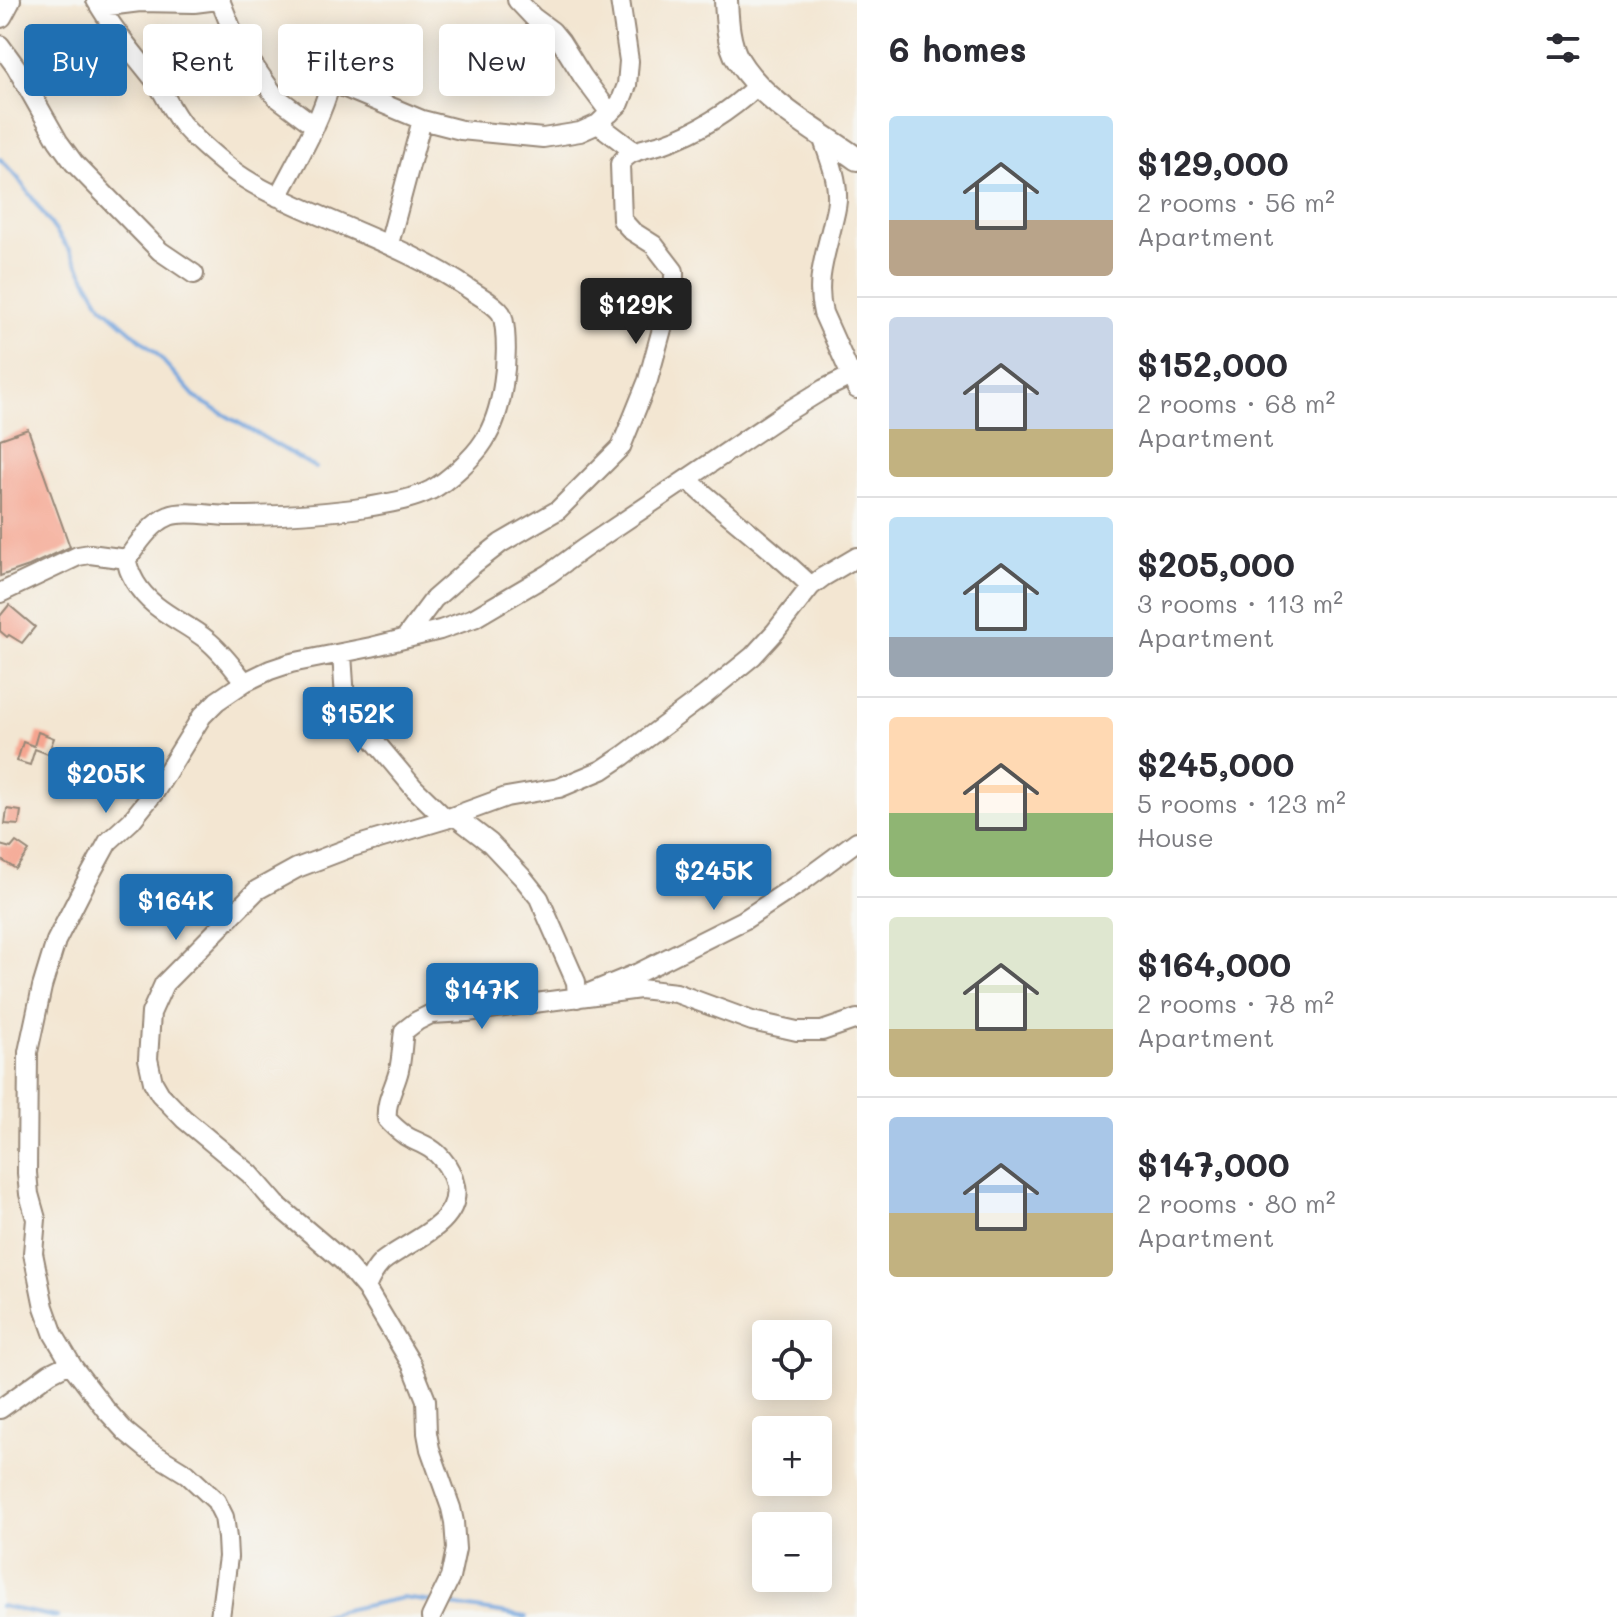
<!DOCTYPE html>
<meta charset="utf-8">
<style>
body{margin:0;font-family:Mali,sans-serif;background:#f2f2f3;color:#2b2b33;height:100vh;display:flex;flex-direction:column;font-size:30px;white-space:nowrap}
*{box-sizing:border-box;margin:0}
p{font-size:26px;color:#7c7c81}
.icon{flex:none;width:44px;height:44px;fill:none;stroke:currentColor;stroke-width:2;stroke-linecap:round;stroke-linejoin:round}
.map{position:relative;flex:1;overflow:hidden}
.details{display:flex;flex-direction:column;background:#fff;width:760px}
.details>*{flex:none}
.hud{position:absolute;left:24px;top:24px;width:712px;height:72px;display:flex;gap:16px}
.controls{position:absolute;left:752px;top:1320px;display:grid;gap:16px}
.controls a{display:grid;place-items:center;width:80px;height:80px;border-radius:8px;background:#fff;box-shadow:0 4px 20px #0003;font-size:40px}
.price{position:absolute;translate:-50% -68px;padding:0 18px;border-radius:8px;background:#1f6fb2;color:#fff;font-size:26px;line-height:52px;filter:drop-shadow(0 2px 4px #0008)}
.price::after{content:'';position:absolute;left:50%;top:48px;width:24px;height:18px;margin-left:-12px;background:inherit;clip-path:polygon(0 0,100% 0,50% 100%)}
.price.on{background:#222;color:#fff}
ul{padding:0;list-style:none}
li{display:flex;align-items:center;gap:24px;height:200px;padding:0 32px}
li+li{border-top:2px solid #e1e1e2}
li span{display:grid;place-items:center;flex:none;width:224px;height:160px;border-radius:8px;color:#555}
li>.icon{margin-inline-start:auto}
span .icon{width:96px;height:96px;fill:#fffc;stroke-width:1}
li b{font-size:34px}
h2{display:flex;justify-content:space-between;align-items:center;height:96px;padding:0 32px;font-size:34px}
.chip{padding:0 28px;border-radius:8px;background:#fff;box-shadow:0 4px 20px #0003;font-size:28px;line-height:72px}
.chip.on{background:#1f6fb2;color:#fff}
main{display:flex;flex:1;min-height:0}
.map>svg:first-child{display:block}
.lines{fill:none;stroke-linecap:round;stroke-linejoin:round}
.stream{stroke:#72a4dd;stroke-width:4}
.building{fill:#f5a48f}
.minor-casing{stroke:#978878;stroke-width:22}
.major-casing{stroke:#978878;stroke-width:26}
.highway-casing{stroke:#978878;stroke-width:28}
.minor{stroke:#fff;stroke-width:18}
.major{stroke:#fff;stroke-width:22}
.highway{stroke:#fff;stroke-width:24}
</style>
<main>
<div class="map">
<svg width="857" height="1617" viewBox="0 0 857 1617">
<rect width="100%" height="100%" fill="#f6f6f2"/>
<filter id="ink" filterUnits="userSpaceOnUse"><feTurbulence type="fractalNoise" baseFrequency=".0125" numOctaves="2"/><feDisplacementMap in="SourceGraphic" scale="16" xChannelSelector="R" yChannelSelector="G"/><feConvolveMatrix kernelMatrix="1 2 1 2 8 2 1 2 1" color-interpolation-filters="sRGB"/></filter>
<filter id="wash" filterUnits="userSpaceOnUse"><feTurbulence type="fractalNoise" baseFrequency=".006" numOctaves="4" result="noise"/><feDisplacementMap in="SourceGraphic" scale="32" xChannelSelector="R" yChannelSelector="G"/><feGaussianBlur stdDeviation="1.8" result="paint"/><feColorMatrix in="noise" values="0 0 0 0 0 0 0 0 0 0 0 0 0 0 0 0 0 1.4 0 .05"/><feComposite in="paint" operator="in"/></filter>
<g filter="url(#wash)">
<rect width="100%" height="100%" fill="#f3e6d2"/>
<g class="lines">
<!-- stream -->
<path class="stream" d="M 0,159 L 18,178 L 70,251 L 102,306 L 155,352 L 196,398 L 316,468
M 445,1604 L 526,1617
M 0,1606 L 57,1617
M 318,1617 L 326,1614 L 402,1598 L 433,1602"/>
</g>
<g id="blocks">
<!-- building -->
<path class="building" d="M 28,429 L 70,547 L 29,566 L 0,576 L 0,439 Z
M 9,605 L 35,627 L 22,643 L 9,635 L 7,637 L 0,631 L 0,616 Z
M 38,732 L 54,738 L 48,754 L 35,749 L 30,765 L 17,761 L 23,742 L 34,746 Z
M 7,809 L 21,811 L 19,825 L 5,824 Z
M 16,842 L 29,851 L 16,869 L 0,859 L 0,845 L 11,848 Z"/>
</g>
</g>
<g filter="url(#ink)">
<use href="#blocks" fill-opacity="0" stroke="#978878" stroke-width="2"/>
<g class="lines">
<defs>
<path id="minor" d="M 96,0 C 112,28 133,53 153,78 C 164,92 171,110 182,124 C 191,136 218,159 231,169 C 253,186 279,197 305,209 C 361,234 421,255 472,291 C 481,297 495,304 501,313 C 504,318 504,324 505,330 C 508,364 503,412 484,441 C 474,457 448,481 431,490 C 411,500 389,503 367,507 C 321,514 275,516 229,516 C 213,516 183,510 169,516 C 151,523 138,544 127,559 C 127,568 131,574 135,582 C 152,611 182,620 207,640 C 222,652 233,668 245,682
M 220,0 L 232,30 L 249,59 L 275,96 L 315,126
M 517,0 L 533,17 L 552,31 L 561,42 L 583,77 L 610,113
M 100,7 L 140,2 L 194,3 L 218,0
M 0,45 L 16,67 L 58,141 L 74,163 L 160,251 L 194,274
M 598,124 L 635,152
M 821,133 C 827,153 837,174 837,195 C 838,205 834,216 832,226 C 825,256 815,282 823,313 L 857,389
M 278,197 C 297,160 320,123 331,82 L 422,120
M 389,244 L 422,120 L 461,130 L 543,138 L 580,132 L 598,124 L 620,103 L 627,85 L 629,61 L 620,0
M 687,479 C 728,516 772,548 811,586
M 0,593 L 78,556 L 90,554 L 127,559
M 405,638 L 434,599 L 474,564 L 501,543 L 558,510 L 621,447 L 648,380 L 674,285 L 674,271 L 654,245 L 632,231 L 622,220 L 620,164 C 629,149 650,148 665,143 C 700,131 730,111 757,86
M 342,654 L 345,699 L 351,713 L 414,788 L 446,819
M 455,816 L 490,843 L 523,878 L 539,898 L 576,982 L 577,998 L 638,973 L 744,920 L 800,883 L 857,841
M 366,1288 C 370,1278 374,1270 382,1262 C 406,1242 462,1225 455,1186 C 453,1176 449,1167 442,1159 C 432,1146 418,1143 406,1136 C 399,1131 392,1125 387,1119 C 385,1101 395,1087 399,1070 C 402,1057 402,1044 404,1031 L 417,1021 L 431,1014 L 467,1012 L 640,989 L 676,993 L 752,1021 L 797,1031 L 822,1031 L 857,1019
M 0,1409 L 50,1373 L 70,1363
M 220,1617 L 228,1557 L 227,1538 L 224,1517 L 216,1501 L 187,1474 L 148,1450 L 126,1432 L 106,1410 L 73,1367 L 54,1335 L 44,1307 L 33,1253 L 36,1219 L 29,1194 L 27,1173 L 28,1052 L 42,987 L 56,941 L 85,884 L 108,842 L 131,821 L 156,790 L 202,716 L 217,701 L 245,682 L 270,670 L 291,663 L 371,647 L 440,630 L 474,618 L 549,574 L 583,549 L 785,413 L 824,389 L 857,373
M 431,1617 L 450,1578 L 456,1549 L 454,1522 L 451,1508 L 430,1449 L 427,1433 L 426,1400 L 412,1365 L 366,1288 L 343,1261 L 276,1204 L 250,1174 L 184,1119 L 160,1094 L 153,1082 L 148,1059 L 151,1013 L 164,984 L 257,890 L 297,868 L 352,847 L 446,819 L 506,797 L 559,788 L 602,770 L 623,756 L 705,695 L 753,656 L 775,632 L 811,586 L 823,577 L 857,557"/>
<path id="major" d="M 726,0 C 727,20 728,43 738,60 C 764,103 818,131 857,159"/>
<path id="highway" d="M 0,15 L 8,0"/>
</defs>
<!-- minor casing -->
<use href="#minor" class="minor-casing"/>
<!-- major casing -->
<use href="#major" class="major-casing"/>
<!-- highway casing -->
<use href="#highway" class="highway-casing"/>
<!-- minor -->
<use href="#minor" class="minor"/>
<!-- major -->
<use href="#major" class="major"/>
<!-- highway -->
<use href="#highway" class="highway"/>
</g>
</g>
</svg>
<div class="controls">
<a><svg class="icon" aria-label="locate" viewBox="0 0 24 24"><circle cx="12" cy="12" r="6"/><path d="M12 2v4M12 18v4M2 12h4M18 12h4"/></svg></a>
<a>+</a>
<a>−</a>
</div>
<b class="price on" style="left:636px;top:346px">$129K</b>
<b class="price" style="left:358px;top:755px">$152K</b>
<b class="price" style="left:106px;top:815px">$205K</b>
<b class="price" style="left:714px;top:912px">$245K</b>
<b class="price" style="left:176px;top:942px">$164K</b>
<b class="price" style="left:482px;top:1031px">$147K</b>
<div class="hud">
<a class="chip on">Buy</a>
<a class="chip">Rent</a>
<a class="chip">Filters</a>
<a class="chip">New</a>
</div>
</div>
<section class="details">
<h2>6 homes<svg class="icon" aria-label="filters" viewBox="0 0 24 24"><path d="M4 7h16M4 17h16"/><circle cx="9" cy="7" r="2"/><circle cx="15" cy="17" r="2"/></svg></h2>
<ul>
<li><span style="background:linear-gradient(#bfe0f5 65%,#b9a48a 0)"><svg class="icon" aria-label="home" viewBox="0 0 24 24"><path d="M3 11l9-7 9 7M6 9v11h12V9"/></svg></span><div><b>$129,000</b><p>2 rooms · 56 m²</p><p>Apartment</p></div></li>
<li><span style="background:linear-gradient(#c9d6e8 70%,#c2b280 0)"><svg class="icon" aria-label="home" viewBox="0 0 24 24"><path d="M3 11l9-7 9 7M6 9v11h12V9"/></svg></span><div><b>$152,000</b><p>2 rooms · 68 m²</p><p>Apartment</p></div></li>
<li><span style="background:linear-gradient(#bfe0f5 75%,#9aa5b1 0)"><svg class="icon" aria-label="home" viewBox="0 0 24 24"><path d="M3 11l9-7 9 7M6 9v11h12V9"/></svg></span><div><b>$205,000</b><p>3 rooms · 113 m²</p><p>Apartment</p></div></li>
<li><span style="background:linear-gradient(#ffd9b3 60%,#8fb573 0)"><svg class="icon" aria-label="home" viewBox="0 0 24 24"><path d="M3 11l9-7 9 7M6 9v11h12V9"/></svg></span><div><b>$245,000</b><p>5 rooms · 123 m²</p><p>House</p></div></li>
<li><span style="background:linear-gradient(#dfe7d0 70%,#c2b280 0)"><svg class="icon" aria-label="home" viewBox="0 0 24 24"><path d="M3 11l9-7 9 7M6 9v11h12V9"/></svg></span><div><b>$164,000</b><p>2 rooms · 78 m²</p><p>Apartment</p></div></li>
<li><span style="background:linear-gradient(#a9c7e8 60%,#c2b280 0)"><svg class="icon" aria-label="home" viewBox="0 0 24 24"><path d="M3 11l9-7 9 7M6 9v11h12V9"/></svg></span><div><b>$147,000</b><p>2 rooms · 80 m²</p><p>Apartment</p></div></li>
</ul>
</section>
</main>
